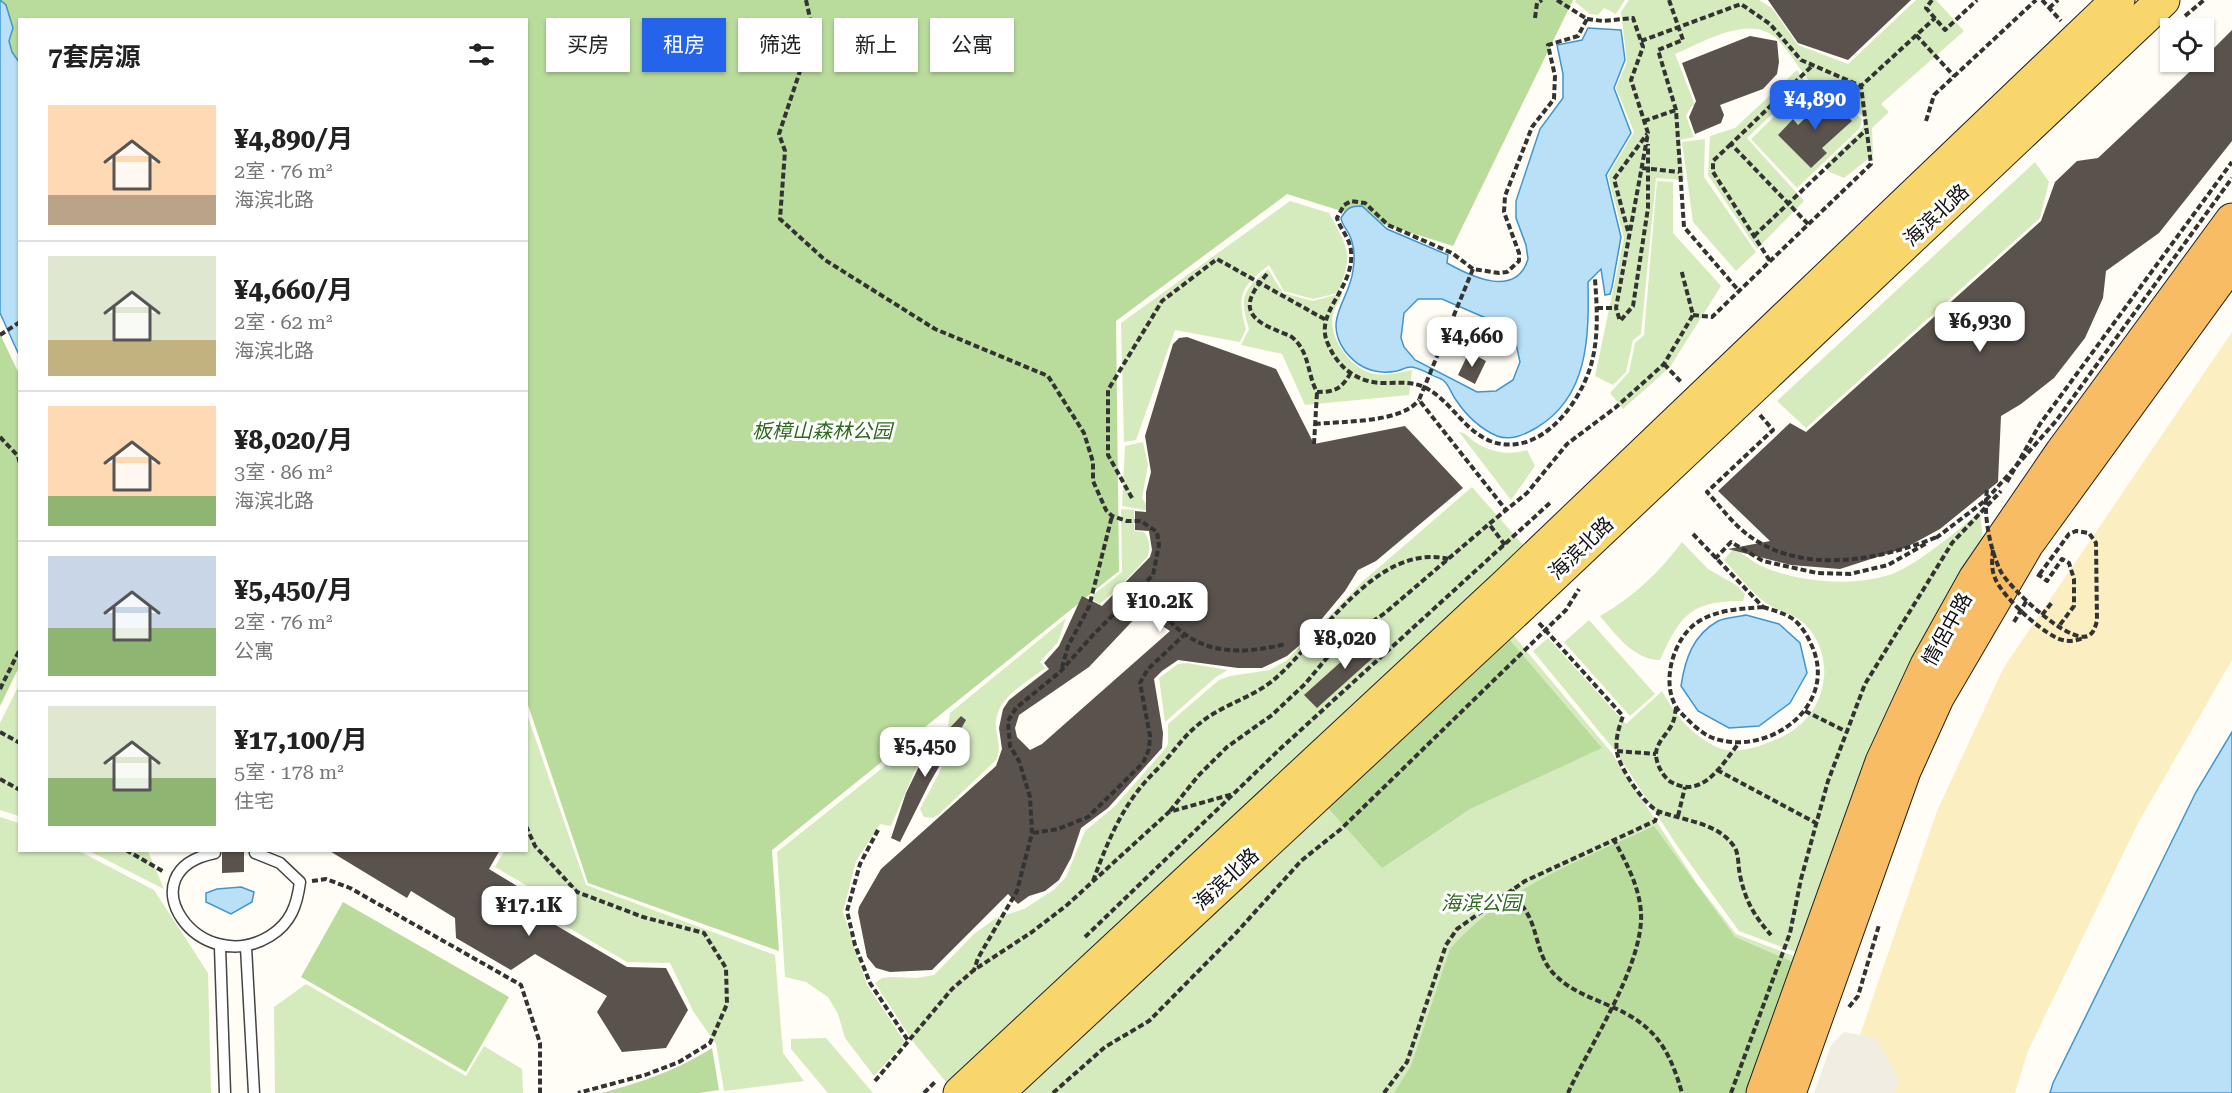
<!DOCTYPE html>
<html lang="zh">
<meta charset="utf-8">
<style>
body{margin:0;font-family:"Roboto Serif","Noto Sans SC",serif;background:#f2f2f2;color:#222;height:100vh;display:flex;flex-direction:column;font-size:22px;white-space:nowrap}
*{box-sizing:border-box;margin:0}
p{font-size:20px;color:#767676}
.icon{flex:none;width:33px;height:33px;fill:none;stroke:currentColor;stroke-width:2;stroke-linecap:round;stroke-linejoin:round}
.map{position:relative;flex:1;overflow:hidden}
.drawer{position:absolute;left:18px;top:18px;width:510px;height:834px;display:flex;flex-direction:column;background:#fff;border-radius:0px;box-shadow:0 2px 4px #0004}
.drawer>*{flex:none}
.guide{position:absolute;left:546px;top:18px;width:570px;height:54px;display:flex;gap:12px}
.fabs{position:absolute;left:2160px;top:18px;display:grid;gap:12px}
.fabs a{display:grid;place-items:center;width:54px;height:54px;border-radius:0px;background:#fff;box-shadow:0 2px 4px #0004;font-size:30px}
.price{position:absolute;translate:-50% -51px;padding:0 14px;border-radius:12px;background:#fff;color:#222;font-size:20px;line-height:39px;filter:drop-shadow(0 2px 3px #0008)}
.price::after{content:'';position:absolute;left:50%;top:36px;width:18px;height:14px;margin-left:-9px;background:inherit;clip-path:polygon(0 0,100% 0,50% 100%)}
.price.selected{background:#2563eb;color:#fff}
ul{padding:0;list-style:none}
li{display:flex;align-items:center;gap:18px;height:150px;padding:0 30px}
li+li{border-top:2px solid #e0e0e0}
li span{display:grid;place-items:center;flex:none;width:168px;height:120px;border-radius:0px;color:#555}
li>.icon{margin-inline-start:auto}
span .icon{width:72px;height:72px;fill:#fffc;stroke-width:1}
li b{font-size:26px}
h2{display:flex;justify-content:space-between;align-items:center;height:72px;padding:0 30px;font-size:26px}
.chip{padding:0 21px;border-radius:0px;background:#fff;box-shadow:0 2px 4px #0004;font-size:21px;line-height:54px}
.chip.selected{background:#2563eb;color:#fff}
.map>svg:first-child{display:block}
.green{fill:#d5ebbd}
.forest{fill:#b9dc9c}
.sand{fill:#fbeec1}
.plaza{fill:#f1ede2}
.water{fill:#b9e0f7;stroke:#3f96cf;stroke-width:1.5;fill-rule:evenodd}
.building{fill:#5a524d;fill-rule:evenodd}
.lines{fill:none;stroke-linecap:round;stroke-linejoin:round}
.service-casing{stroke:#444;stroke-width:13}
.primary-casing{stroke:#222;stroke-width:35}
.trunk-casing{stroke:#222;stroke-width:35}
.path{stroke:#333;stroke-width:4;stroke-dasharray:6 3;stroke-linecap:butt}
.service{stroke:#fff;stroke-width:10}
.primary{stroke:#f9d66b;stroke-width:33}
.trunk{stroke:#f7bc64;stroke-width:33}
.path-bridge{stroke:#333;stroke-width:4;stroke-dasharray:6 3;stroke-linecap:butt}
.labels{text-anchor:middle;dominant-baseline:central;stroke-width:6;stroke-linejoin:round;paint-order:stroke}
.street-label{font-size:20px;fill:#111;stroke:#fff}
.park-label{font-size:20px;font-style:italic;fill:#2f6b1f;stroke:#fff}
</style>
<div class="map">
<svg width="2232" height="1093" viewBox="0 0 2232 1093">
<rect width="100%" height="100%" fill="#fffdf5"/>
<!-- green -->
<path class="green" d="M 1576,0 L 1625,0 L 1616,14 L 1604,8 L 1598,15 L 1590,14 L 1575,2 Z
M 1629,0 L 1759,0 L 1772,8 L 1798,45 L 1848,64 L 1916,0 L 1936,0 L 1964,31 L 1881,104 L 1889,112 L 1872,128 L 1873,155 L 1844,178 L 1830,172 L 1824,166 L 1862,129 L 1865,118 L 1822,83 L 1809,81 C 1798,67 1789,51 1777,39 C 1750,13 1704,42 1675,54 L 1695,105 L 1691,107 L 1686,116 L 1694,137 L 1680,140 L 1684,180 L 1656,178 L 1641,334 L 1633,340 L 1626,372 L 1613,385 L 1595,376 L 1624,238 L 1608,175 L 1634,132 L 1616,88 L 1627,62 L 1621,12 Z
M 1797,70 L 1805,82 L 1747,138 L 1804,201 L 1757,249 L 1708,175 L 1710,136 L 1735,128 Z
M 1808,84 L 1819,85 L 1862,119 L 1860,128 L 1797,188 L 1751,139 Z
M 1705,139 L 1704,177 L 1756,252 L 1736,271 L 1693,222 L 1682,142 Z
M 2035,162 L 2049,182 L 2040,218 L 1806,428 L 1777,401 Z
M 1657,181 L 1673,182 L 1673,233 L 1721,286 L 1670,367 L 1623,409 L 1610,393 L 1629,372 L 1635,343 L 1644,335 Z
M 1290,201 L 1329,213 C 1348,249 1354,252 1338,293 L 1313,299 L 1284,291 L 1269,265 C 1242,286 1236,295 1246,329 L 1240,342 L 1175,330 L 1136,440 L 1124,442 L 1121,323 Z
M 1268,269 L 1283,293 L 1313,301 L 1343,293 C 1340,300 1334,308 1333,314 C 1328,339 1351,370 1375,374 C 1387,376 1401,372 1412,370 L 1409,395 L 1305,405 L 1282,354 L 1241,345 L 1249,329 C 1239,296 1243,291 1268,269 Z
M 1459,432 C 1467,433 1469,438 1475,442 C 1490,452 1510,456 1527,450 L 1535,466 L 1511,500 Z
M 1143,442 L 1148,465 L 1142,498 L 1151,511 L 1122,506 L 1125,446 Z
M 1472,487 L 1531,554 L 955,1093 L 914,1043 L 875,983 L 882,978 L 891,977 L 916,978 L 934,975 L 974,934 L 996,918 L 1024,909 L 1055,889 L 1066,877 L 1085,831 L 1115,806 L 1165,749 L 1168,744 L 1168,724 L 1219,680 L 1230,676 L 1270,670 L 1287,660 L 1362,582 Z
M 1121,509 L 1134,510 L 1134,531 L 1144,532 C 1149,539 1151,546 1148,555 C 1145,562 1109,597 1100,604 L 1089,598 L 1122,572 Z
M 1980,512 L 1984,550 L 1806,956 L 1739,931 L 1678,847 L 1616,752 L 1533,651 L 1548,638 L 1626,724 L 1662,691 C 1676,716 1692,736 1719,748 C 1732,753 1746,750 1759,746 C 1769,742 1782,738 1792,731 C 1825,709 1835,664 1811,631 C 1796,611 1777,613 1762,600 C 1748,588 1736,573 1724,560 L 1734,548 C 1743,554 1752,561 1761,566 C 1798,582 1850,587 1889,575 C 1915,567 1958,530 1980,512 Z
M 1682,542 L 1708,569 L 1736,585 L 1745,594 L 1743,601 C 1691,601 1681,614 1660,660 C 1634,660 1616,635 1600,616 C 1633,597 1659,573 1682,542 Z
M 1066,618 L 1058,642 L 1040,662 L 1045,668 C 1026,683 993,699 996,728 C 997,740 1002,748 996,760 L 938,815 L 933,818 L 924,817 L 920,809 L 958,737 L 948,726 L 950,713 Z
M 1589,620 L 1655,694 L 1630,716 L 1564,642 Z
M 1503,623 L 1611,752 L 1698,885 L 1736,934 L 1810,962 L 1763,1093 L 998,1093 Z
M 1187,663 L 1228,670 L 1216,677 L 1165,722 L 1159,678 L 1178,664 Z
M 17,689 L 20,692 L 19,816 L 0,810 L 0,723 Z
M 527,714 L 586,885 L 775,955 L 783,1053 L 804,1081 L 724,1091 L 716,1044 L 693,1011 L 670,963 L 627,962 L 523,901 L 531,888 L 495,867 L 504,851 L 526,850 Z
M 910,746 L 922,754 L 891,826 L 880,824 L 856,861 L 843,912 L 867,985 L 905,1042 L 874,1076 L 845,1038 L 838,1014 L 828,997 L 806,982 L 785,977 L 777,852 Z
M 0,817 L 19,823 L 20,850 L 79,851 L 154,890 L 208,973 L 211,1093 L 0,1093 Z
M 89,851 L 148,851 L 164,889 Z
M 306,984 L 466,1076 L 484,1046 L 522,1069 L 523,1093 L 275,1093 L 274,1007 Z
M 826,1038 L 873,1093 L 828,1093 L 791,1049 L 791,1039 Z"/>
<!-- forest -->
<path class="forest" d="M 0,0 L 1573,0 L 1453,246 L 1287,194 L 1116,321 L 1119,571 L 772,850 L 779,951 L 588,883 L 527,702 L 526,20 L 20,20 L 19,108 Z
M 0,334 L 20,376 L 19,667 L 0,706 Z
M 1503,632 L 1602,748 L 1470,809 L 1382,868 L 1321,800 Z
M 1654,826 L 1735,937 L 1802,966 L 1756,1093 L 1394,1093 L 1411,1066 L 1450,949 C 1503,888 1583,859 1654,826 Z
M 343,902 L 509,997 L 466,1072 L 301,977 Z
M 712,1048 L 719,1090 L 699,1093 L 601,1093 C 643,1082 675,1071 712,1048 Z"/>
<!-- sand -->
<path class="sand" d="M 2232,332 L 2232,660 L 2137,825 L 2028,1051 L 2015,1093 L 1840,1093 L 1937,811 L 2004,667 Z"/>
<!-- plaza -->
<path class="plaza" d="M 1844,1032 L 1876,1038 L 1899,1080 L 1895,1093 L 1814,1093 L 1831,1045 Z"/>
<!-- water -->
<path class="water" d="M 0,0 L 6,5 L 13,28 L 9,41 L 12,52 L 19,62 L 19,355 L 0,313 Z
M 1588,28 L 1621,30 L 1625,60 L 1614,88 L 1631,133 L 1606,175 L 1621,237 L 1612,287 L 1610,294 L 1605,295 L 1601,269 L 1588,282 C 1589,336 1589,397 1536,428 C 1524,435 1511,441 1497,436 C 1481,429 1466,415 1456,400 C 1452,395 1449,385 1444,381 C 1441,378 1435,377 1432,375 C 1426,372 1417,367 1411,367 C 1406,367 1401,370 1397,371 C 1376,375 1358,368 1345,351 C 1322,319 1350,300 1353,270 C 1355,258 1354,244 1349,234 C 1346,228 1342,225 1341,218 C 1347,208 1350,206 1362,206 L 1387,229 L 1448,255 L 1447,263 C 1470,276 1516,299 1528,259 L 1526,245 L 1516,218 L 1516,201 L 1540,129 L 1563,98 L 1563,74 L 1557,45 L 1582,40 ZM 1418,299 L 1442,299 L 1495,322 L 1515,339 L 1520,362 L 1513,380 L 1496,391 L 1477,392 L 1415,360 L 1404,347 L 1401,338 L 1404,313 Z
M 1746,615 L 1779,624 L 1800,643 L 1807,673 L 1790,703 L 1759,726 L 1729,728 L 1698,711 L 1681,686 C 1685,659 1693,635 1718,621 C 1726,617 1738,617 1746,615 Z
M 2232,732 L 2232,1093 L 2050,1093 L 2053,1083 L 2196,792 Z
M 241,887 L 254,892 L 252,902 L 231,914 L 206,902 L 206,893 L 217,889 Z"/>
<!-- building -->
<path class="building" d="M 1768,0 L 1911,0 L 1848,60 L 1798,43 Z
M 2232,30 L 2232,141 L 2159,233 L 2106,271 L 2103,298 L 2085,338 L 2054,378 L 2021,404 L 2001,416 L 1998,482 L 1940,529 L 1905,548 L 1840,569 L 1791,565 L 1728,549 L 1770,541 L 1718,491 L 1790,423 L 1806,432 L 2041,221 L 2055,182 L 2077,161 L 2098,158 L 2200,62 L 2204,62 L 2204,58 Z
M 1750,36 L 1777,41 L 1779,62 L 1777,74 L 1763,89 L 1720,105 L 1724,115 L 1721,123 L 1695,134 L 1689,117 L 1696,101 L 1682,63 Z
M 1828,96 L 1852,121 L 1822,148 L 1827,153 L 1811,168 L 1778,135 L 1793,119 L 1798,125 Z
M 1463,324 L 1482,333 L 1473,354 L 1453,345 Z
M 1187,337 L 1276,369 L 1314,444 L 1405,426 L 1463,488 L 1376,561 L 1358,570 L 1345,591 L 1301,644 L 1287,656 L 1262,668 L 1238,668 L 1178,660 L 1162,671 L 1154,679 L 1163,733 L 1162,748 L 1108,808 L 1081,828 L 1071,858 L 1059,880 L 1045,891 L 1029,896 L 1018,904 L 1008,894 L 932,970 L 890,972 L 876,968 L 867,957 L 858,912 L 859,907 L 881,869 L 996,766 L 1002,749 L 999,728 L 1003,709 L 1009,700 L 1049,669 L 1044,663 L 1059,646 L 1082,596 L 1102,606 L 1150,557 L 1152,550 L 1149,531 L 1135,530 L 1135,511 L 1146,512 L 1146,492 L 1151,472 L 1145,436 L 1173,344 L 1179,338 ZM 1141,612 L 1170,631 L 1042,744 L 1030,750 L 1017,737 L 1015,728 L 1019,715 L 1089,667 Z
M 1469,352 L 1486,361 L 1475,384 L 1458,375 Z
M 1374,632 L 1386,646 L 1317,708 L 1304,695 Z
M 961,716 L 966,720 L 929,784 L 900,842 L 891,838 L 906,793 L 925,754 Z
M 222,850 L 244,850 L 244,872 L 222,873 Z
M 328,850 L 500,850 L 489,869 L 525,891 L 518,903 L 627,967 L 666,968 L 688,1010 L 666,1048 L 622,1052 L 597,1012 L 607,996 L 535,954 L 511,970 L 456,938 L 455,918 L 411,891 L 407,898 Z"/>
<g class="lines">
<defs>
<path id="service" d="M 215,853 C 124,871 198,980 270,936 C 291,923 297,905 300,882 L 280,863 L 255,853
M 220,947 L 225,1093
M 246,947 L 254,1093"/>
<path id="primary" d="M 960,1093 L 1507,584 L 2118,0
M 997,1093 L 1523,604 L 2163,0"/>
<path id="trunk" d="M 1763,1093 L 1882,762 L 1927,665 L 1975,579 L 2062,452 L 2232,220
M 1789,1093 L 1904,771 L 1937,698 L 2027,544 L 2232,262"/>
</defs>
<!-- service casing -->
<use href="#service" class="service-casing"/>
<!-- primary casing -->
<use href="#primary" class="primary-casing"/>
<!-- trunk casing -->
<use href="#trunk" class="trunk-casing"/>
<!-- path -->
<path class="path" d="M 806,0 L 813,32 L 779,134 L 785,151 L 780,219 L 825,260 L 935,329 L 1048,376 L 1084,433 L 1093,462 L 1093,481 L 1106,510 L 1112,516 L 1127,521 L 1141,521 L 1157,532 L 1159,545 L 1153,575 L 1092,636 L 1060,672 L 1016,708 L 1008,721 L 1010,746 L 1019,761 L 1030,797 L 1032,833 L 1017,891 L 978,958 L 974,970
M 1557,0 L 1587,19 L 1578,36 L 1548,45 L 1555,76 L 1554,99 L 1532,127 L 1505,196 L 1504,212 L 1519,253 L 1519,261 L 1507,272 L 1499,273 L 1473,269 L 1452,253 L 1388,225 L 1365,203 L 1351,201 L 1344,205 L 1337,218 C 1340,229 1350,238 1351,251 C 1355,289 1313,312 1328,344 C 1338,368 1358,383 1384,383 C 1398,383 1410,381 1424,387 C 1451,400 1462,429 1490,441 C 1538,459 1579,406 1591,365 C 1599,337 1597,307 1595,279
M 1669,0 L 1683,40 L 1658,50 L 1676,110 L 1684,227 L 1739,291
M 1932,0 L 1926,8 L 1945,30 L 1977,0
M 2042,0 L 2061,21
M 2049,8 L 2058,0
M 2185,16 L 2204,0
M 1535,18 L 1537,3 L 1542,0
M 1587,19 L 1603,21 L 1633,18 L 1643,47 L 1631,80 L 1648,133 L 1616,308 L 1620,321
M 1916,35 L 1954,76
M 1641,41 L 1741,4 L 1770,24 L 1801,60 L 1861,86 L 1935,18
M 1644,121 L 1676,110
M 1926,121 L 1934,95 L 2036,0
M 1731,144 L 1713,161 L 1713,172 L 1770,261
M 1642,168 L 1679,172
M 1808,224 L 1731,144 L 1813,65
M 1628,231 L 1614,179 L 1647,134
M 1754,236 L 1866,130
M 1473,269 L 1419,400 L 1506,510
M 1267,274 C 1245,299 1240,316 1276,330 C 1281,333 1288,334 1293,338 C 1310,353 1307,374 1317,392 C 1335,392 1341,389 1350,374
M 1597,308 L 1616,308
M 1693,315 L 1712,317 L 1871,164 L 1861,86
M 1621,320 L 1633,306 L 1648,208 L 1648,144
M 0,335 L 20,322
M 1664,364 L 1682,383
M 1760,415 L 1773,430 L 1707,492 C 1720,506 1733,524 1748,535 C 1803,576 1880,560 1937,537
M 1315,424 C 1344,421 1401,423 1419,400
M 0,437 L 18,456 L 20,464
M 1314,444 L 1317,392
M 2007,482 L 2040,424 L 2232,162
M 1132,498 L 1108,455 L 1108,390 L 1162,301 L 1217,259 L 1326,320
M 1693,534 L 1763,607
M 1936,538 L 1986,500
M 1505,545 L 1489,524 L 1527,493 L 1567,444 L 1615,408 L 1664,364 L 1693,315 L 1681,269
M 1715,559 L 1731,542 L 1763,561 L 1817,573 L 1850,574 L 1888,565 L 1927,543
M 2038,577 L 2039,575 L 2047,581 L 2062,559 L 2069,563 L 2074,579 L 2074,606 L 2059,626
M 1144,584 C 1177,646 1218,661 1285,644
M 1763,607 C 1772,610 1785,613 1793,619 C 1801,625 1807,635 1811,644 C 1840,704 1771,756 1716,739 C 1702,735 1690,722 1680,712 C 1658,687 1673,635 1701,620 C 1721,609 1741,609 1763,607 Z
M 2042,615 L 2053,601
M 2014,622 L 2027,600
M 1539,623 L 1623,716 C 1619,727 1615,739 1617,752 C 1619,767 1644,805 1658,811 C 1683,821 1719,822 1735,848 C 1739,855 1738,867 1740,875 C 1745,900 1754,916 1771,935
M 1062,668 L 1068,646 L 1089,607 L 1112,516
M 0,689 L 20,649
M 1676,708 C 1675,712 1675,718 1673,722 C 1669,733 1656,742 1656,754 C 1656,764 1663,777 1671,782 C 1703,800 1722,764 1739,743
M 1805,711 L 1847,732
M 0,732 L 20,743
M 1617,751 L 1656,754
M 1717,770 L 1816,823
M 0,779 L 20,790
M 1170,811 L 1198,776 L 1227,747 L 1272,715 L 1305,684 L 1336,647 L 1385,613 L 1489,524
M 1678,816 L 1685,787
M 526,826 L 535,846 L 577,892 L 643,917 L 704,933 L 726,968 L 727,1004 L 710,1043 L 679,1062 L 645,1075 L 578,1093
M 878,830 L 860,864 L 847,911 L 855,945 L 870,983 L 909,1042
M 1033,833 L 1058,829 L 1088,817 L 1143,763 L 1149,749 L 1150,736 L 1140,683 L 1148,669 L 1185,634
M 126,850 L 164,872
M 312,881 L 326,879 L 350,888 L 521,985 L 540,1043 L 540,1093
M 1093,881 C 1106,846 1120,810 1146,781 C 1152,774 1159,768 1165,761 C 1176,748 1186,734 1199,724 C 1222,704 1254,698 1277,677 C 1323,636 1377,542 1449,559
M 1512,890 C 1518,900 1527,911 1531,921 C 1539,941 1539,959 1555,975 C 1571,991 1590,997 1610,1006 C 1655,1025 1669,1048 1682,1093
M 1085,937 L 1280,749 L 1551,502
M 1849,1007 L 1858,996 L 1879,925
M 875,1081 L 952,989 L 974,970 L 1032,932 L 1067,905 L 1169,812 L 1233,794
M 924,1093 L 935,1082
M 1053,1093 L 1105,1047 L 1149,1021 L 1236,933 L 1301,861 L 1341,829 L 1566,610 L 1579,589
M 1384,1093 L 1407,1062 L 1446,945 L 1457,929 L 1525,881 L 1655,821 L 1659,811
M 1568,1093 C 1590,1044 1644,965 1641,912 C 1639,886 1626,862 1614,840
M 1731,1093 L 1790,933 L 1801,879 L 1828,781 L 1865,684 L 1952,543 L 2001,491"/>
<!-- service -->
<use href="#service" class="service"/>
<!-- primary -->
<use href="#primary" class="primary"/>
<!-- trunk -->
<use href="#trunk" class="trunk"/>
<!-- path-bridge -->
<path class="path-bridge" d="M 1987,490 C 1983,514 1990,550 2001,572 C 2010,588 2068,644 2088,636 C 2094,633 2095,627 2097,621 L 2096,543 L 2089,533 L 2076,531 L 2069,534 L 2039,575
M 1986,500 L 2056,421 L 2232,178
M 1993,550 C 1992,559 1991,569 1995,578 C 2002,596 2037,628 2055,637 C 2064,642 2073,642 2083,638"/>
</g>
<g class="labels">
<!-- street labels -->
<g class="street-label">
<text transform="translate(1936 215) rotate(-43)">海滨北路</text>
<text transform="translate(1581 548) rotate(-44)">海滨北路</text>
<text transform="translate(1947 629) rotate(-61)">情侶中路</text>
<text transform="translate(1226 879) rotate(-43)">海滨北路</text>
</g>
<!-- park labels -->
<g class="park-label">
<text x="822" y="431">板樟山森林公园</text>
<text x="1481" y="903">海滨公园</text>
</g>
</g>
</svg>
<div class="fabs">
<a><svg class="icon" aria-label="locate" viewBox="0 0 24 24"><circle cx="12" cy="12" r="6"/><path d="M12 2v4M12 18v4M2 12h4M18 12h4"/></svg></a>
</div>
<b class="price selected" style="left:1815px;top:131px">¥4,890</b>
<b class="price" style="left:1980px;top:353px">¥6,930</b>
<b class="price" style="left:1472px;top:368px">¥4,660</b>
<b class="price" style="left:1160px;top:633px">¥10.2K</b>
<b class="price" style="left:1345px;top:670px">¥8,020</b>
<b class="price" style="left:925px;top:778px">¥5,450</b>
<b class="price" style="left:529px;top:937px">¥17.1K</b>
<div class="guide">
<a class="chip">买房</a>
<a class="chip selected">租房</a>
<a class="chip">筛选</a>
<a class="chip">新上</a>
<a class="chip">公寓</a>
</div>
<section class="drawer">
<h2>7套房源<svg class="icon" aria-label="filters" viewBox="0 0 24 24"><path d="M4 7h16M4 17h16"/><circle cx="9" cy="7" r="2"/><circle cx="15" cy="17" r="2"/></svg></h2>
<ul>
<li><span style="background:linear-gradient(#ffd9b3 75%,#b9a48a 0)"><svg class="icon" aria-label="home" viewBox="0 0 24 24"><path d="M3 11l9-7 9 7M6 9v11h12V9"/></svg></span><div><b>¥4,890/月</b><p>2室 · 76 m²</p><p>海滨北路</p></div></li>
<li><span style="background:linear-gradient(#dfe7d0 70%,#c2b280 0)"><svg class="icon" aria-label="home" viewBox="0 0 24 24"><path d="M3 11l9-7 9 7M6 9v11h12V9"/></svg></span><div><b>¥4,660/月</b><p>2室 · 62 m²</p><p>海滨北路</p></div></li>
<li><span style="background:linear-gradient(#ffd9b3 75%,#8fb573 0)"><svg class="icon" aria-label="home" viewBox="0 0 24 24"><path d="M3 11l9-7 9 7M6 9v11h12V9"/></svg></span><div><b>¥8,020/月</b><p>3室 · 86 m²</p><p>海滨北路</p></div></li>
<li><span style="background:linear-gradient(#c9d6e8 60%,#8fb573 0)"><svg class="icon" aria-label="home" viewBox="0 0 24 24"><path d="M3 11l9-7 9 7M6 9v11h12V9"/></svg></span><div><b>¥5,450/月</b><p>2室 · 76 m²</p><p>公寓</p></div></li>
<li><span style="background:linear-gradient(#dfe7d0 60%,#8fb573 0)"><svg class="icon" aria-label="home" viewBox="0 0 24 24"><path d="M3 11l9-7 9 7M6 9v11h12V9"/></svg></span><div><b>¥17,100/月</b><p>5室 · 178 m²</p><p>住宅</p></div></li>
</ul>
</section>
</div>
